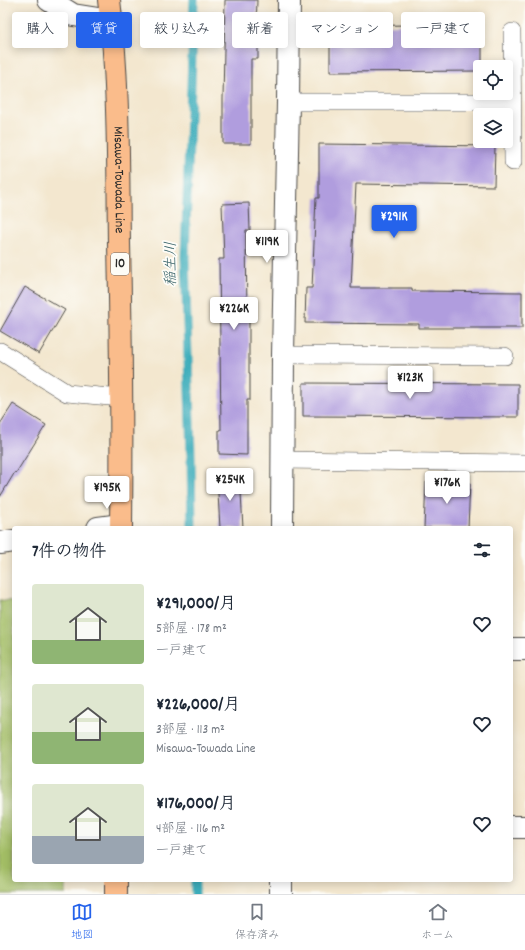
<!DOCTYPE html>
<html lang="ja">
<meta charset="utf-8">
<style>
body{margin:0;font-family:Dekko,"Klee One",sans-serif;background:#f6f6f7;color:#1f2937;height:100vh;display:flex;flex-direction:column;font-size:15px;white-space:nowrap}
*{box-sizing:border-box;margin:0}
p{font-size:13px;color:#747a83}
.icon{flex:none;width:22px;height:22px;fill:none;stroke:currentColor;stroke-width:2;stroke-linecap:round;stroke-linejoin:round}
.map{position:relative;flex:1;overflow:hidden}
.side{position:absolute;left:12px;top:526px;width:501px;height:356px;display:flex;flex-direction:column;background:#fff;border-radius:4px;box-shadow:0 2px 10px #0003}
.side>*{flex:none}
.hud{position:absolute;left:12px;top:12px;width:501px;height:36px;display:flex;gap:8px}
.tools{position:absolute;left:473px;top:60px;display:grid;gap:8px}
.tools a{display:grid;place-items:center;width:40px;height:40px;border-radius:4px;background:#fff;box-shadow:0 2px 10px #0003;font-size:20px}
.price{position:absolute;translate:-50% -34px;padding:0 9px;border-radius:4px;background:#fff;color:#222;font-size:13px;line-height:26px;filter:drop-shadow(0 1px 2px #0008)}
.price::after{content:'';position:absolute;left:50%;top:24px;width:12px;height:9px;margin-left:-6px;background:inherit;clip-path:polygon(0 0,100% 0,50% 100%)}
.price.selected{background:#2563eb;color:#fff}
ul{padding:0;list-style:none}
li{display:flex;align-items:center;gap:12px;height:100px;padding:0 20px}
li span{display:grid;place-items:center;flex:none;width:112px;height:80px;border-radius:4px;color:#555}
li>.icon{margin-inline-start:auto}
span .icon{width:48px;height:48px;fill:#fffc;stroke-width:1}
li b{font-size:17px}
h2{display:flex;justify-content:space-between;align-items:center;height:48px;padding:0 20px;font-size:17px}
.chip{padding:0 14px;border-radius:4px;background:#fff;box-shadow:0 2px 10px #0003;font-size:14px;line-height:36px}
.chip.selected{background:#2563eb;color:#fff}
.tabs{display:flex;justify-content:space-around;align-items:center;height:56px;border-top:1px solid #e0e1e3;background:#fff;font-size:11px;color:#747a83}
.tabs a{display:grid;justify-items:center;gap:2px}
.tabs .selected{color:#2563eb}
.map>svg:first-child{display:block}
.green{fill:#a3be65;stroke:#677448}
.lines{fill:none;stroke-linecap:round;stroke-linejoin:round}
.stream{stroke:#3eadbb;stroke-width:9}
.building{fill:#b09dde}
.lane-casing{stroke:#494744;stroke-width:18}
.street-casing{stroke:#494744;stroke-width:24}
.primary-casing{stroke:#494744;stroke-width:24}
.lane{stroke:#fff;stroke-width:17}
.street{stroke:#fff;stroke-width:22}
.primary{stroke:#fabc8b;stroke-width:22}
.labels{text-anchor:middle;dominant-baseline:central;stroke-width:3.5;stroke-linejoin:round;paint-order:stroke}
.shield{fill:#fdfcf7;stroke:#6a6a68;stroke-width:1}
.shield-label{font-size:13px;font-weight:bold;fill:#2b2b2b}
.street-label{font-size:14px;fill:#2b2b2b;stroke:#fdfcf7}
.water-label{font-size:15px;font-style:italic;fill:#335f65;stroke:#fdfcf7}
</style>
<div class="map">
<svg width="525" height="894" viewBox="0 0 525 894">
<rect width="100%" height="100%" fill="#fdfcf7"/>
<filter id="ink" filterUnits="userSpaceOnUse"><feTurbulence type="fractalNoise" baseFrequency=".025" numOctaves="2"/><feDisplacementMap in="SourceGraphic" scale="8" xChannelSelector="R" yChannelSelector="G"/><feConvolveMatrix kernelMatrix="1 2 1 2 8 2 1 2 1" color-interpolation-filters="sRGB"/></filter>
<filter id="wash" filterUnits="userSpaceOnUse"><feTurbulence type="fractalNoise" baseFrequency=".012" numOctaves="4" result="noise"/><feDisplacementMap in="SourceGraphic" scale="16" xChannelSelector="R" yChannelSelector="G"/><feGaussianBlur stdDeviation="0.9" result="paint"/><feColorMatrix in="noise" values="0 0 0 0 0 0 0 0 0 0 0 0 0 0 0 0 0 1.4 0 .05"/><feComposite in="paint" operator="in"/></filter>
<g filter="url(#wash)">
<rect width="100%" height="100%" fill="#f3e7cf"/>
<!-- green -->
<path class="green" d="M 0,600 L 14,601 L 14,880 L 66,880 L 66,894 L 0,894 Z"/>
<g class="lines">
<!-- stream -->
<path class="stream" d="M 192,528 L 191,455 L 185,257 L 194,0
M 195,894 L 195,880"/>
</g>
<g id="blocks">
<!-- building -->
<path class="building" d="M 225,0 L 257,0 L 256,29 L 258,29 L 258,59 L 251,59 L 251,144 L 223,144 L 223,99 Z
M 482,24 L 482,67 L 480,67 L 480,71 L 330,72 L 330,40 L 338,40 L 338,26 Z
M 319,144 L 495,146 L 494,186 L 356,184 L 351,288 L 412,288 L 412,291 L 522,292 L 522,328 L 419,328 L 419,324 L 305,323 L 306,288 L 312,288 L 316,198 L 319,198 Z
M 249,203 L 250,230 L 246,230 L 247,316 L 249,316 L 249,373 L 250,373 L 250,400 L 247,400 L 247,455 L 219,454 L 219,430 L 221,430 L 219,259 L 224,259 L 222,204 Z
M 25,287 L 65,310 L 39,354 L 0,331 Z
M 303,383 L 518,384 L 518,417 L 303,416 Z
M 13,404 L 46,425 L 16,473 L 15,472 L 0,497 L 0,424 Z
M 240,475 L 243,528 L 220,528 L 217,476 Z
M 426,482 L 470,483 L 468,528 L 424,528 Z"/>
</g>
</g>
<g filter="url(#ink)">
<use href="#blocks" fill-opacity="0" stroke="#494744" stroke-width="1"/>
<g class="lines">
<defs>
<path id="lane" d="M 512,32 L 513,162
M 288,102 L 512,102
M 0,351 L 67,393 L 121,398
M 283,355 L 505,356
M 282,460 L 525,463"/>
<path id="street" d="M 49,0 L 73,15 L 111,21
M 98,528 L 121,525
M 282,528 L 283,355 L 288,102 L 289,0
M 0,543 L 14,541
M 511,649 L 525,649
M 511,827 L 525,827
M 281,894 L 281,880"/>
<g id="primary">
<path id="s1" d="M 109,0 C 119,81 118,163 119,244 C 121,339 122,433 121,528"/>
<path d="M 116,894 L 116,880"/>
</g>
</defs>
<!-- lane casing -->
<use href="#lane" class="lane-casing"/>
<!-- street casing -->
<use href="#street" class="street-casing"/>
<!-- primary casing -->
<use href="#primary" class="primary-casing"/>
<!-- lane -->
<use href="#lane" class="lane"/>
<!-- street -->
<use href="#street" class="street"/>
<!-- primary -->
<use href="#primary" class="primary"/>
</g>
</g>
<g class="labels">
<!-- shield labels -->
<rect class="shield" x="111" y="253" width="18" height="22" rx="3"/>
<g class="shield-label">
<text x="120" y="264">10</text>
</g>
<!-- street labels -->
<g class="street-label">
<text stroke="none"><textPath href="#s1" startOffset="180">Misawa-Towada Line</textPath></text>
</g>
<!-- water labels -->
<g class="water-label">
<text transform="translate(172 264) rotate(-90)">稲生川</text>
</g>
</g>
</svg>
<div class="tools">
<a><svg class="icon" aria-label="locate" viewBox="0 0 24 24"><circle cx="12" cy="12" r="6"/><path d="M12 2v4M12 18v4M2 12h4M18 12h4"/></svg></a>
<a><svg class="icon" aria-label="layers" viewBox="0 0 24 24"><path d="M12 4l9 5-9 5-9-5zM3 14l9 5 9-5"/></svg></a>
</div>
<b class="price selected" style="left:394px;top:239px">¥291K</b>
<b class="price" style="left:267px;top:264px">¥119K</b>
<b class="price" style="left:234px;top:331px">¥226K</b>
<b class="price" style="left:410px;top:400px">¥123K</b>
<b class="price" style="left:230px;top:502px">¥254K</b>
<b class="price" style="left:447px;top:505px">¥176K</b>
<b class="price" style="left:107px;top:510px">¥195K</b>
<div class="hud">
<a class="chip">購入</a>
<a class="chip selected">賃貸</a>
<a class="chip">絞り込み</a>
<a class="chip">新着</a>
<a class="chip">マンション</a>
<a class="chip">一戸建て</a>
</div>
<section class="side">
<h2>7件の物件<svg class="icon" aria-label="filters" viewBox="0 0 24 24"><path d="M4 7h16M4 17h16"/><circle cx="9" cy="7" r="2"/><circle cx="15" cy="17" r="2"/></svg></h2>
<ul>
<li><span style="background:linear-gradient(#dfe7d0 70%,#8fb573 0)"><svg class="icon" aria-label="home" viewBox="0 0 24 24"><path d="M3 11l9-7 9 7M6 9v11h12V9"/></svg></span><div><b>¥291,000/月</b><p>5部屋 · 178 m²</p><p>一戸建て</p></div><svg class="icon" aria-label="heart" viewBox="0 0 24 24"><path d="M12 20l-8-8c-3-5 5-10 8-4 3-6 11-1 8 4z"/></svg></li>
<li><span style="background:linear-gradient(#dfe7d0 60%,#8fb573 0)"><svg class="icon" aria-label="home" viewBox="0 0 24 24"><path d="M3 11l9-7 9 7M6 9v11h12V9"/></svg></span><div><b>¥226,000/月</b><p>3部屋 · 113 m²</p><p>Misawa-Towada Line</p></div><svg class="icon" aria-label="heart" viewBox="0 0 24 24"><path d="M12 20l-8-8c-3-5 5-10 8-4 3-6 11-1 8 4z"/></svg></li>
<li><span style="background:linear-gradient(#dfe7d0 65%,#9aa5b1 0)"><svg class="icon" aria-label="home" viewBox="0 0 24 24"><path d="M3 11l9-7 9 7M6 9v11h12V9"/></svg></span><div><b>¥176,000/月</b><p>4部屋 · 116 m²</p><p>一戸建て</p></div><svg class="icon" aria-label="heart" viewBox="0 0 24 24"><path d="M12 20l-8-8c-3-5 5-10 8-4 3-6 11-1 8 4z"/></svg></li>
</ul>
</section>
</div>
<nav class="tabs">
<a class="selected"><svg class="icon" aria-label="map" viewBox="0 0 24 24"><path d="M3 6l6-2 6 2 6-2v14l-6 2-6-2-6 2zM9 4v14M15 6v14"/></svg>地図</a>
<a><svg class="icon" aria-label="saved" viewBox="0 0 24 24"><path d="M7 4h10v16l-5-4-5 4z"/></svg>保存済み</a>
<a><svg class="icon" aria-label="home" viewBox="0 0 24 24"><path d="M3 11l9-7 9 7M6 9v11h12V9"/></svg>ホーム</a>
</nav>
